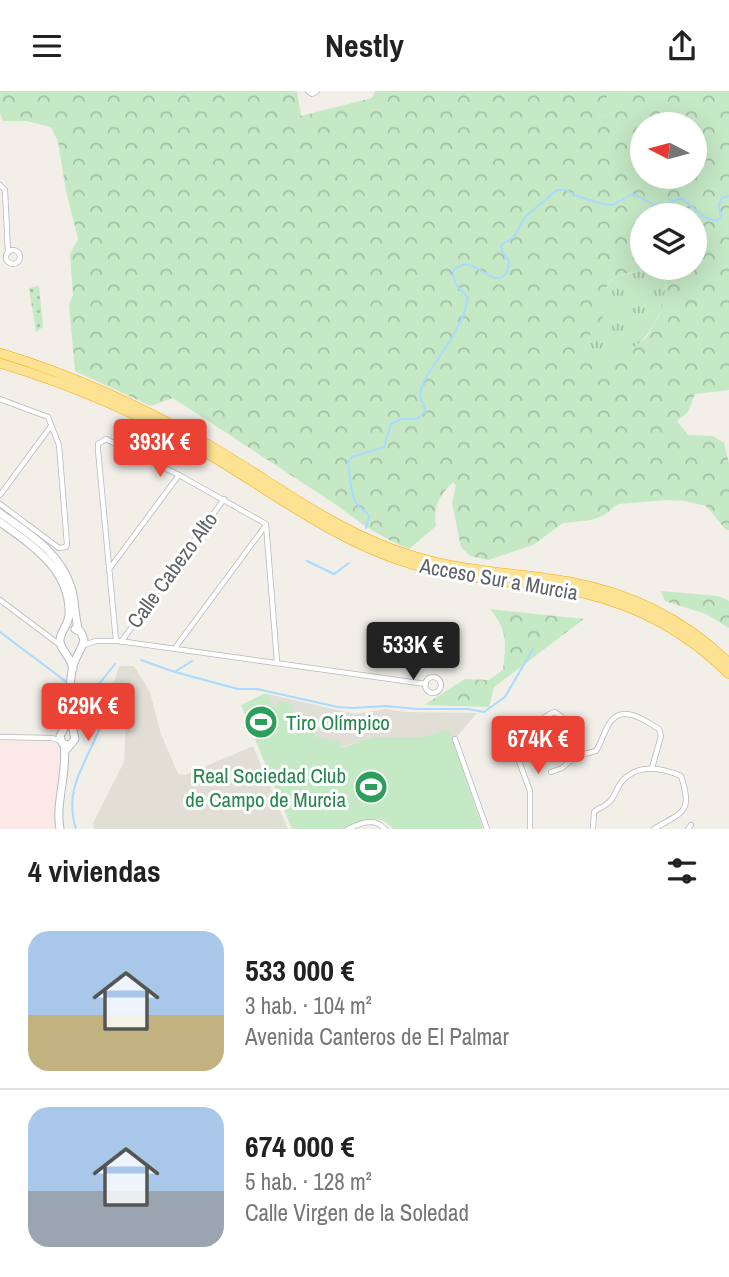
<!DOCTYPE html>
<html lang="es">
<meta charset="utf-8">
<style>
body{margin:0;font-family:"Archivo Narrow",sans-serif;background:#f2f2f2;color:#222;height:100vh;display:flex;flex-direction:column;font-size:26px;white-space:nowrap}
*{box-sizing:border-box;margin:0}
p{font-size:23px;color:#767676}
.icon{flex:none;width:38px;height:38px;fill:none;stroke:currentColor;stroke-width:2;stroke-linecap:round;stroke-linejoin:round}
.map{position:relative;height:738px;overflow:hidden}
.drawer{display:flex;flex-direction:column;background:#fff;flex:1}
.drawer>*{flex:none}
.needle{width:46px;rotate:276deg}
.buttons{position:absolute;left:630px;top:21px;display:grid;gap:14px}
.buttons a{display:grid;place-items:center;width:77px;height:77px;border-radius:50%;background:#fff;box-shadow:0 7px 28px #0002;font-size:35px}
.price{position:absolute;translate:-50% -60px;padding:0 16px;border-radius:7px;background:#ea4335;color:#fff;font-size:23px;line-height:46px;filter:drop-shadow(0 2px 4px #0008)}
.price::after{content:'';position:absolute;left:50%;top:42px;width:21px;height:16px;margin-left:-10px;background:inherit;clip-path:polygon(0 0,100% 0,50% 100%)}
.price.current{background:#222;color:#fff}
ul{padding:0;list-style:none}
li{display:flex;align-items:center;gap:21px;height:175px;padding:0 28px}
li+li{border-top:2px solid #e0e0e0}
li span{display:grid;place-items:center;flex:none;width:196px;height:140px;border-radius:21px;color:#555}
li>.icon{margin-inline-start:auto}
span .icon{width:84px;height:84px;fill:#fffc;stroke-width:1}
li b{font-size:30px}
h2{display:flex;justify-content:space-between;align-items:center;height:84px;padding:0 28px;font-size:30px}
header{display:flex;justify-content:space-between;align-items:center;height:91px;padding:0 28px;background:#fff;font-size:32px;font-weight:700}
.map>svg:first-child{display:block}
.education{fill:#e1ded6}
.medical{fill:#fce8e6}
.grass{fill:url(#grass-tufts)}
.forest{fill:url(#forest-crowns);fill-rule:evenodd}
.park{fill:#c5e8c5}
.garden{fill:url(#garden-dots)}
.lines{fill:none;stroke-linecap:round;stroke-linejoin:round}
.stream{stroke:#aadaff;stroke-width:2}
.street-casing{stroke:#b5b8bc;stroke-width:6}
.secondary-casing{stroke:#b6babf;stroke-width:9}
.highway-casing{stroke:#f9ab00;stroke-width:10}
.street{stroke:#fff;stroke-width:4.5}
.secondary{stroke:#fff;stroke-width:7}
.highway{stroke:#fde293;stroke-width:9}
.labels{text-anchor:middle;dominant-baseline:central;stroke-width:6;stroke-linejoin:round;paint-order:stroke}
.street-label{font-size:21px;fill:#5f6368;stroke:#fff}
.leisure-label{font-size:21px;fill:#27864d;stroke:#fff;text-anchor:start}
</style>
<header><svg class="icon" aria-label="menu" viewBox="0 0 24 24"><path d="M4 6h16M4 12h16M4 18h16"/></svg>Nestly<svg class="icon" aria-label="share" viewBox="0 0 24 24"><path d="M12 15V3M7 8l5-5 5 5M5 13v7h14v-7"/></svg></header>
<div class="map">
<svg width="729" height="738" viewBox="0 0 729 738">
<defs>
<pattern id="grass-tufts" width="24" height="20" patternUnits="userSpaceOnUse" patternTransform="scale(1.75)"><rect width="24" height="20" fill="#c5e8c5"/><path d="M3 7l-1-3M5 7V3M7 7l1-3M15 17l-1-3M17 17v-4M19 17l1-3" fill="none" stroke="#a3c0a4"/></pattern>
<pattern id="forest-crowns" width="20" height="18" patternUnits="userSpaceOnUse" patternTransform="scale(1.75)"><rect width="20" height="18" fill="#c5e8c5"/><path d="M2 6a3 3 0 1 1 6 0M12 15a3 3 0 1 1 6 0" fill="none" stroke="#a3c0a4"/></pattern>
<pattern id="garden-dots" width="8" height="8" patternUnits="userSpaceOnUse" patternTransform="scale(1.75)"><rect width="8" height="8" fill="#c5e8c5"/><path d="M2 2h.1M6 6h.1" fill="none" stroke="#a3c0a4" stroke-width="1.8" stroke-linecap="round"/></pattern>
</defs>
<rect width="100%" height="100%" fill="#f1efe8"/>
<!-- education -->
<path class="education" d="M 119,575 L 134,575 L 150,601 L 161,643 L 178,683 L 185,684 L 253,655 L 288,738 L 94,738 L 93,732 L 124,671 L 126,627 L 108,596 L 115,589 Z
M 268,603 L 355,623 L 386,618 L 406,621 L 477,622 L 453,650 L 449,638 L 425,646 L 374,646 L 317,664 L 315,639 L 283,644 Z"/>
<!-- medical -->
<path class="medical" d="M 0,651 L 50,652 L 63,658 L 53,734 L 54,738 L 0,738 Z"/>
<!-- grass -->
<path class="grass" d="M 610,0 L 626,0 L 621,19 L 606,26 L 598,24 Z
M 660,177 C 661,182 664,188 665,193 C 668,214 649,250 629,259 C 619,264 607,265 596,267 L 585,260 L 592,239 L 603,231 C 602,204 602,186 632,182 C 641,180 650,177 660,177 Z"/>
<!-- forest -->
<path class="forest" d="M 0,0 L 297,0 L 301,25 L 372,7 L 375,0 L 610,0 L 598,24 L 606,26 L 621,19 L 626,0 L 729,0 L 729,299 L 695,303 L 688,321 L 677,330 L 688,344 L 713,345 L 724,352 L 729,372 L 729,439 L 726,439 L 706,415 L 685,410 L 666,409 L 618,413 L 603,425 L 591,429 L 563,432 L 533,454 L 488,469 L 470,465 L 461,456 L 452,412 L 456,395 L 453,391 C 439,405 433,415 436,435 L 409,458 C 382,447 361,433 338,415 L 173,307 L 151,315 L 75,280 L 69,214 L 73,204 L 70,163 L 78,148 L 66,100 L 58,51 L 51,36 L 26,30 L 3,30 L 0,22 ZM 642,33 L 695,33 L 695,86 L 642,86 ZM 642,124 L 695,124 L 695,177 L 660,177 L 666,195 L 659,225 L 647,246 L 632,258 L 596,267 L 585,260 L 592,239 L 603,231 C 601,181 614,185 656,177 L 642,177 Z
M 661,500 L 718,505 L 729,510 L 729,537 L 706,523 L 665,510 Z
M 490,518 L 584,528 L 494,596 L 489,616 L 424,614 L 465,588 L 489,589 L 503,579 C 506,552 508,540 490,518 Z"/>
<!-- park -->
<path class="park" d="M 264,603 L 268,603 L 273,616 L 277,615 L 280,610 L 293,613 L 290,639 L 292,643 L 299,642 L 301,625 L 317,627 L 316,646 L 339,650 L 341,657 L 374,646 L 424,646 L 449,638 L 483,738 L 393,738 C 378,718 361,735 342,738 C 326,738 308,738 292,738 L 241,614 Z"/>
<!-- garden -->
<path class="garden" d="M 39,195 L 43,236 L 36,241 L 29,197 Z"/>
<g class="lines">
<!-- stream -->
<path class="stream" d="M 366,437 L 369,425 C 365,419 361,418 357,413 C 350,405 350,381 348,371 L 352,366 L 384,356 L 391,333 L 401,328 L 417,328 L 426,320 C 423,313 419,306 421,299 C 423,290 429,282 434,274 C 448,253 464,232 468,206 C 460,199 452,191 453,180 C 457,176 462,172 469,174 C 483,177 505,204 509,171 L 502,160 L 501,154 L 514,146 L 525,126 L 557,99 L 566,99 L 575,104 L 602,113 L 613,114 L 630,104 L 636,104 L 654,114 L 662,115 L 681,107 L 706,127 L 716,130 L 721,127 L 719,113 L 722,107 L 729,105
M 307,470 L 334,483 L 349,472
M 0,541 L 68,592
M 141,569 L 175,581 L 238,598 L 257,598 L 338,616 L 353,617 L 386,615 L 417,618 L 467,618 L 484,621 L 505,606 L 533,558
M 176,580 L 192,570
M 73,596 L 87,608 L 102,630 C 90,669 62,694 76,738
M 87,608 L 115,573"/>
<defs>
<path id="street" d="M 308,0 L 312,3 L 317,0
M 0,94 L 5,99 L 8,162
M6 166a7 7 0 1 1 14 0a7 7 0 1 1-14 0Z
M 0,308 L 48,326 L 59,354 L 67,453 L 66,456 L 59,457 L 0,413
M 0,404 L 51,335
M 110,477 L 179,384
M 0,509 L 60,554
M 116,550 L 98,359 L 98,353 L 106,348 L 179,384 L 266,433 L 277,571
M 121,551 L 224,408
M 84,554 L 96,550 L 119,550 L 426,593
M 175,557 L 266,434
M425 594a8 8 0 1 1 16 0a8 8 0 1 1-16 0Z
M 507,638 L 530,700 L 530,738
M 0,646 L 52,647 L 61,650
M 455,648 L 487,738
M 518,669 C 527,652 535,627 555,621 L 562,626 L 571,661 L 576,665 L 596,660 C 602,651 605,636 612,629 C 625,614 647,631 659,638 L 661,645 L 652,677
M 551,681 L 562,677 L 576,665
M 348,738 C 361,732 374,726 385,738
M 593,738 L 594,721 C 598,717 604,716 608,712 C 614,708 616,699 620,693 C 635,672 661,676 681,685 C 694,723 681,721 654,738
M 688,738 L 691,734"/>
<path id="secondary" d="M 0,422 C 29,443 60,461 71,496 C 76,511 74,526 79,540
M 0,431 C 32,454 71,479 69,524 C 68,535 60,541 60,549 C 59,558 71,565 73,578
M 68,654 L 62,652 L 60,645 C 76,617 66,603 73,575 C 76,565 82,558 84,549 L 81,541 L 75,538
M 67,658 L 75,648 L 70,625
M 60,738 C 55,711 68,682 64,653"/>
<path id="highway" d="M 0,262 C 73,284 143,316 209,354 C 276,393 338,443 413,465 C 465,481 518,482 570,491 C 630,502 685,529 729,572
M 0,272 C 72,294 143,324 208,363 C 274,402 337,451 411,473 C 468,490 526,490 583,502 C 639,515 689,543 729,583"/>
</defs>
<!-- street casing -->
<use href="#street" class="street-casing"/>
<!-- secondary casing -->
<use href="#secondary" class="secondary-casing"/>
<!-- highway casing -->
<use href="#highway" class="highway-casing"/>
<!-- street -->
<use href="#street" class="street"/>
<!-- secondary -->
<use href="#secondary" class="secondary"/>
<!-- highway -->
<use href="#highway" class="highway"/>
</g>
<!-- icons -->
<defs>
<symbol id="stadium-disc" viewBox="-11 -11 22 22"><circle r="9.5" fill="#2e9e5b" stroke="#fff"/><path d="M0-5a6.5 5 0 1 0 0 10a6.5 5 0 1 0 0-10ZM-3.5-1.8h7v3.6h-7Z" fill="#fff"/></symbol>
</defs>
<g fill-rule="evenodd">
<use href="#stadium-disc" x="242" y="612" width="38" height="38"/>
<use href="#stadium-disc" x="352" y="677" width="38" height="38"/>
</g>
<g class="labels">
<!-- street labels -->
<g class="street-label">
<text transform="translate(172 479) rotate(-54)">Calle Cabezo Alto</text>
<text transform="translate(499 488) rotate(10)">Acceso Sur a Murcia</text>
</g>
<!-- leisure labels -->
<g class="leisure-label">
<text x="286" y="631">Tiro Olímpico</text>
<text x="346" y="684" text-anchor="end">Real Sociedad Club<tspan x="346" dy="24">de Campo de Murcia</tspan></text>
</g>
</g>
</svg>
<div class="buttons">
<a><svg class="needle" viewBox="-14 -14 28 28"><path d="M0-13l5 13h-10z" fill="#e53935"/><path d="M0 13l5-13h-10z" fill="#767676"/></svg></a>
<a><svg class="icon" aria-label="layers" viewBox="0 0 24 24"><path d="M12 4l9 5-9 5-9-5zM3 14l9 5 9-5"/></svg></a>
</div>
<b class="price" style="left:160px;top:388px">393K €</b>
<b class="price current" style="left:413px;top:591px">533K €</b>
<b class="price" style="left:88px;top:652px">629K €</b>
<b class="price" style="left:538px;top:685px">674K €</b>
</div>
<section class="drawer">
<h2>4 viviendas<svg class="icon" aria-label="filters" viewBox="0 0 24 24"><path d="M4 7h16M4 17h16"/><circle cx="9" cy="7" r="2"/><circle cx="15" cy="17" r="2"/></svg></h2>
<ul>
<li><span style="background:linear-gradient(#a9c7e8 60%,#c2b280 0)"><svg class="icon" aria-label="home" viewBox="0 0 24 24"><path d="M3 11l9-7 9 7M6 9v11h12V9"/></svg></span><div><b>533 000 €</b><p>3 hab. · 104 m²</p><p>Avenida Canteros de El Palmar</p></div></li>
<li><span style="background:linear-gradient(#a9c7e8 60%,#9aa5b1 0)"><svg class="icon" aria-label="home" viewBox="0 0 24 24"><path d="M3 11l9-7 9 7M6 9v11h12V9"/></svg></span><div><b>674 000 €</b><p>5 hab. · 128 m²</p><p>Calle Virgen de la Soledad</p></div></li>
</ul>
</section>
